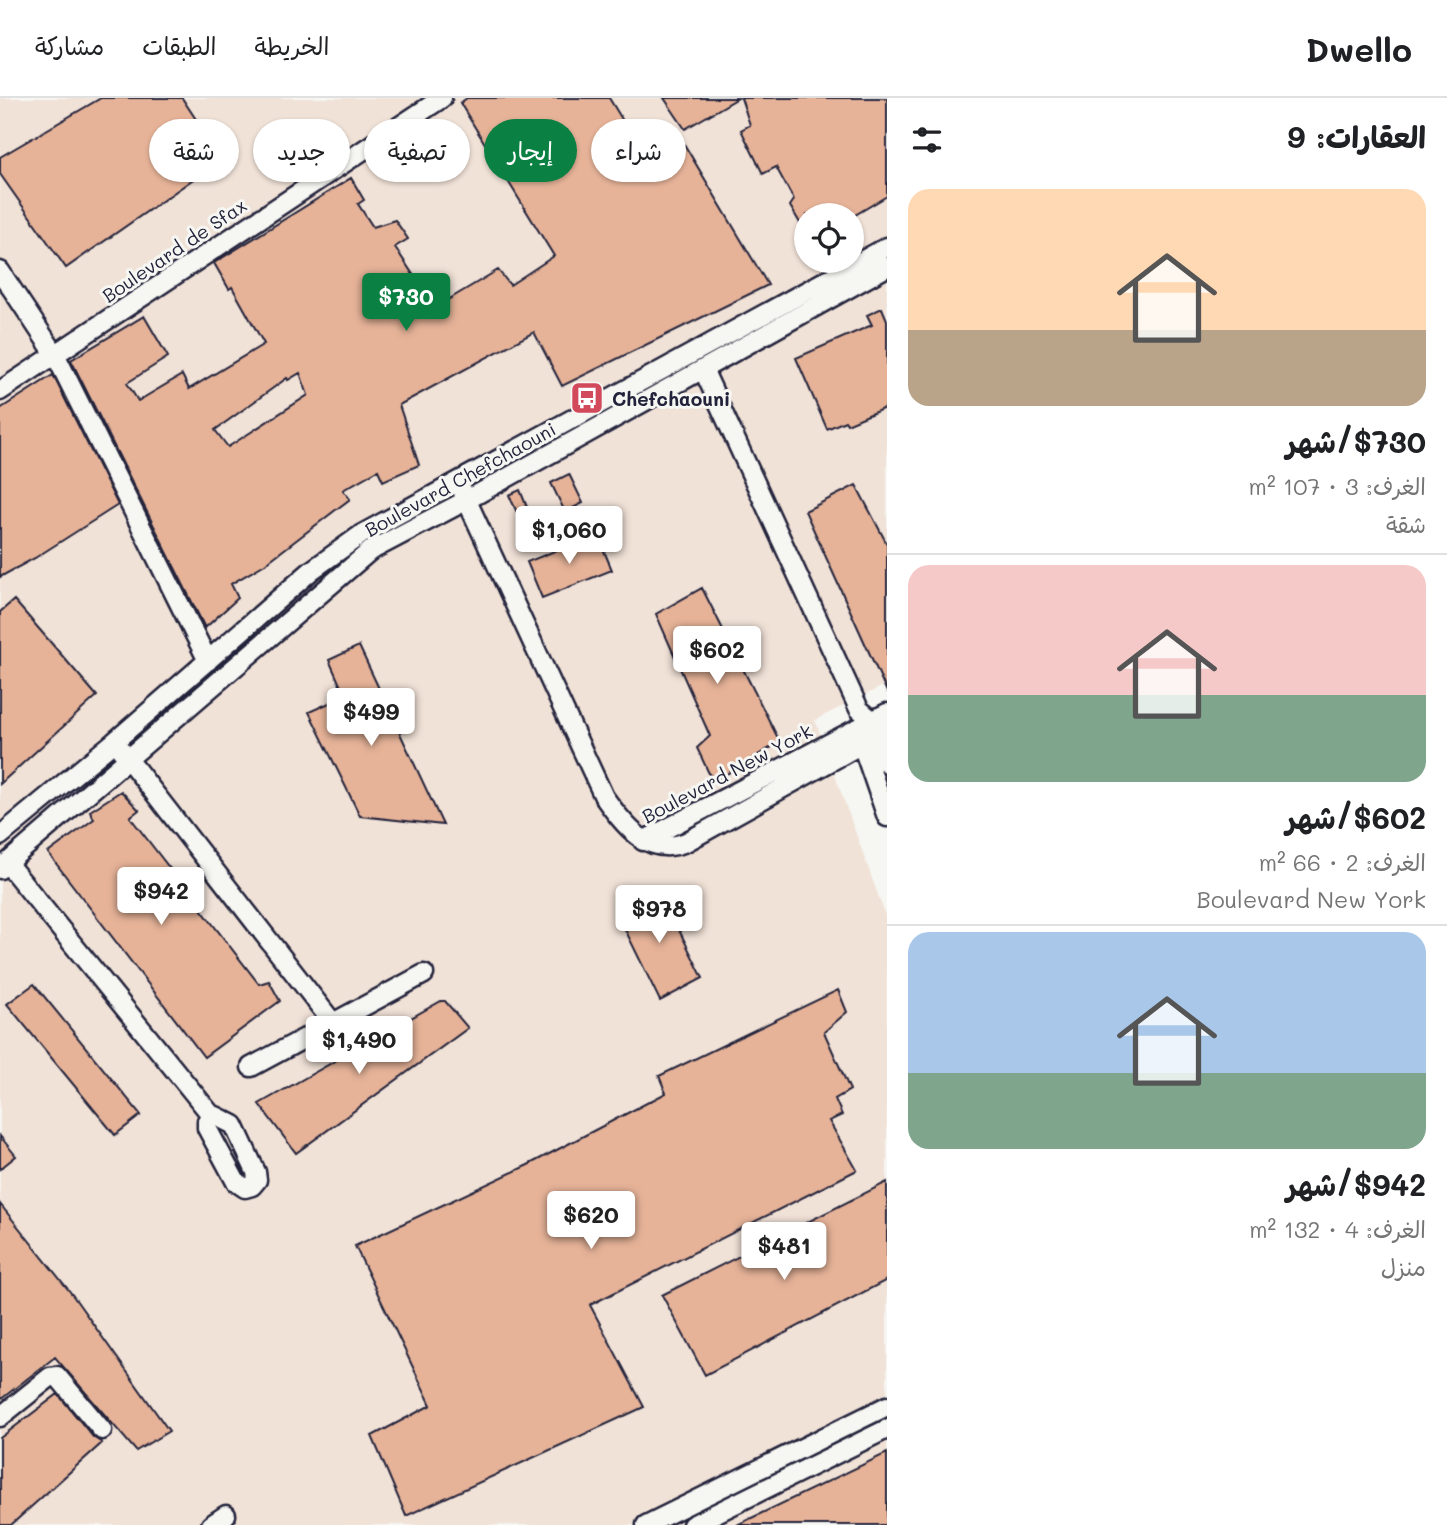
<!DOCTYPE html>
<html lang="ar">
<meta charset="utf-8">
<style>
body{margin:0;font-family:Mali,"Playpen Sans Arabic",sans-serif;background:#f2f2f2;color:#202124;direction:rtl;height:100vh;display:flex;flex-direction:column;font-size:26px;white-space:nowrap}
*{box-sizing:border-box;margin:0}
p{font-size:23px;color:#757577}
.icon{flex:none;width:38px;height:38px;fill:none;stroke:currentColor;stroke-width:2;stroke-linecap:round;stroke-linejoin:round}
.map{position:relative;flex:1;overflow:hidden;direction:ltr}
.side{display:flex;flex-direction:column;background:#fff;width:560px}
.side>*{flex:none}
.banner{position:absolute;left:21px;top:21px;width:665px;height:63px;direction:rtl;display:flex;gap:14px}
.buttons{position:absolute;left:794px;top:105px;display:grid;gap:14px}
.buttons a{display:grid;place-items:center;width:70px;height:70px;border-radius:50%;background:#fff;box-shadow:0 2px 5px #0004;font-size:35px}
.price{position:absolute;translate:-50% -60px;padding:0 16px;border-radius:7px;background:#fff;color:#222;font-size:23px;line-height:46px;filter:drop-shadow(0 2px 4px #0008)}
.price::after{content:'';position:absolute;left:50%;top:42px;width:21px;height:16px;margin-left:-10px;background:inherit;clip-path:polygon(0 0,100% 0,50% 100%)}
.price.active{background:#0b8043;color:#fff}
ul{padding:0;list-style:none}
li{display:grid;align-content:center;gap:14px;height:371px;padding:0 21px}
li+li{border-top:2px solid #e0e0e0}
li span{display:grid;place-items:center;height:217px;border-radius:21px;color:#555}
li>.icon{margin-inline-start:auto}
span .icon{width:126px;height:126px;fill:#fffc;stroke-width:1}
li b{font-size:30px}
h2{display:flex;justify-content:space-between;align-items:center;height:84px;padding:0 21px;font-size:30px}
.pill{padding:0 24px;border-radius:32px;background:#fff;box-shadow:0 2px 5px #0004;font-size:24px;line-height:63px}
.pill.active{background:#0b8043;color:#fff}
header{display:flex;align-items:center;gap:42px;box-sizing:border-box;height:98px;padding:0 35px;background:#fff;border-bottom:2px solid #e0e0e0}
header strong{font-size:33px}
nav{display:flex;gap:38px;margin-inline-start:auto;font-size:24px}
main{display:flex;flex:1;min-height:0}
.map>svg:first-child{display:block}
.built{fill:#f1e2d7;fill-rule:evenodd}
.building{fill:#e6b398;stroke:#22223b;stroke-width:2;fill-rule:evenodd}
.lines{fill:none;stroke-linecap:round;stroke-linejoin:round}
.minor-casing{stroke:#22223b;stroke-width:23}
.minor{stroke:#f6f6f2;stroke-width:18}
.labels{text-anchor:middle;dominant-baseline:central;stroke-width:6;stroke-linejoin:round;paint-order:stroke}
.street-label{font-size:19px;fill:#22223b;stroke:#f6f6f2}
.poi-label{font-size:19px;font-weight:bold;fill:#22223b;stroke:#f6f6f2;text-anchor:start}
</style>
<header>
<strong>Dwello</strong>
<nav><a>الخريطة</a><a>الطبقات</a><a>مشاركة</a></nav>
</header>
<main>
<section class="side">
<h2>العقارات: 9<svg class="icon" aria-label="filters" viewBox="0 0 24 24"><path d="M4 7h16M4 17h16"/><circle cx="9" cy="7" r="2"/><circle cx="15" cy="17" r="2"/></svg></h2>
<ul>
<li><span style="background:linear-gradient(#ffd9b3 65%,#b9a48a 0)"><svg class="icon" aria-label="home" viewBox="0 0 24 24"><path d="M3 11l9-7 9 7M6 9v11h12V9"/></svg></span><div><b>$730/شهر</b><p>الغرف: 3 · 107 m²</p><p>شقة</p></div></li>
<li><span style="background:linear-gradient(#f6c9c9 60%,#7fa58c 0)"><svg class="icon" aria-label="home" viewBox="0 0 24 24"><path d="M3 11l9-7 9 7M6 9v11h12V9"/></svg></span><div><b>$602/شهر</b><p>الغرف: 2 · 66 m²</p><p>Boulevard New York</p></div></li>
<li><span style="background:linear-gradient(#a9c7e8 65%,#7fa58c 0)"><svg class="icon" aria-label="home" viewBox="0 0 24 24"><path d="M3 11l9-7 9 7M6 9v11h12V9"/></svg></span><div><b>$942/شهر</b><p>الغرف: 4 · 132 m²</p><p>منزل</p></div></li>
</ul>
</section>
<div class="map">
<svg width="887" height="1427" viewBox="0 0 887 1427">
<rect width="100%" height="100%" fill="#f6f6f2"/>
<filter id="ink" filterUnits="userSpaceOnUse"><feTurbulence type="fractalNoise" baseFrequency=".0143" numOctaves="2"/><feDisplacementMap in="SourceGraphic" scale="14" xChannelSelector="R" yChannelSelector="G"/><feConvolveMatrix kernelMatrix="1 2 1 2 8 2 1 2 1" color-interpolation-filters="sRGB"/></filter>
<g filter="url(#ink)">
<!-- built -->
<path class="built" d="M 0,0 L 887,0 L 887,586 L 815,622 L 887,822 L 887,1427 L 0,1427 ZM 807,117 L 852,117 L 852,163 L 807,163 Z"/>
<!-- building -->
<path class="building" d="M 101,0 L 182,0 L 222,61 L 66,170 L 0,76 L 0,59 Z
M 467,0 L 609,0 L 631,36 L 641,30 L 654,52 L 678,36 L 768,187 L 562,288 L 534,234 L 399,307 L 419,367 L 383,383 L 378,372 L 343,392 L 350,401 L 265,466 L 231,486 L 238,500 L 205,530 L 71,262 L 144,218 L 168,259 L 127,285 L 138,303 L 182,277 L 189,291 L 264,246 L 232,189 L 229,191 L 214,165 L 351,80 L 364,102 L 358,106 L 373,129 L 395,122 L 408,141 L 395,149 L 429,201 L 440,193 L 446,203 L 498,172 L 510,187 L 554,158 L 460,5 ZM 300,275 L 308,297 L 228,349 L 215,332 L 287,280 L 288,282 Z
M 664,0 L 738,0 L 685,31 Z
M 741,0 L 887,0 L 887,98 L 855,117 L 807,117 L 807,137 L 790,108 L 794,102 L 776,69 L 763,76 L 741,32 L 750,27 Z
M 882,210 L 887,222 L 887,309 L 847,326 L 845,323 L 827,331 L 796,260 L 872,227 L 867,217 Z
M 53,277 L 118,407 L 35,460 L 0,479 L 0,311 Z
M 569,376 L 583,405 L 565,414 L 551,385 Z
M 856,387 L 887,446 L 887,594 L 805,413 Z
M 520,392 L 529,414 L 519,419 L 509,397 Z
M 597,436 L 612,472 L 542,500 L 527,464 Z
M 702,490 L 780,644 L 713,684 L 697,650 L 710,638 L 656,516 Z
M 14,502 L 97,598 L 0,686 L 0,514 Z
M 359,548 L 443,727 L 360,718 L 309,614 L 345,598 L 329,562 Z
M 121,693 L 139,712 L 130,719 L 259,886 L 269,883 L 280,903 L 204,959 L 48,755 L 94,721 L 90,713 Z
M 658,790 L 703,880 L 660,903 L 616,813 Z
M 34,886 L 141,1017 L 115,1037 L 7,906 Z
M 838,892 L 847,914 L 824,934 L 850,992 L 835,1001 L 842,1017 L 829,1023 L 857,1072 L 590,1207 L 644,1309 L 406,1418 L 372,1338 L 431,1307 L 355,1148 L 528,1067 L 666,995 L 659,978 Z
M 441,903 L 445,903 L 468,930 L 296,1055 L 259,1006 Z
M 0,1038 L 16,1058 L 0,1071 Z
M 887,1084 L 887,1182 L 705,1277 L 662,1197 Z
M 0,1106 L 71,1195 L 169,1333 L 136,1353 L 55,1259 L 0,1302 Z
M 58,1296 L 93,1339 L 102,1345 L 11,1427 L 0,1427 L 0,1340 Z
M 887,1355 L 887,1427 L 737,1427 Z"/>
<g class="lines">
<defs>
<path id="minor" d="M 0,173 L 55,256 L 208,563
M 703,271 L 859,611 L 873,623 L 887,665
M 0,293 L 442,0
M 462,392 L 604,699 C 624,727 648,760 686,744 L 887,632
M 858,635 L 887,719
M 121,652 L 333,925
M 0,738 L 114,644 L 312,472 L 362,436 L 887,149
M 643,743 L 887,615
M 7,765 L 212,1018
M 0,771 L 370,453 L 467,402 L 887,169
M 251,969 L 424,876
M 216,1018 L 234,1027 L 256,1074 L 257,1082 L 252,1088 L 245,1090 L 236,1084 L 207,1030 L 207,1023 Z
M 0,1319 L 50,1279 L 57,1278 L 102,1332
M 211,1427 L 226,1417
M 646,1427 L 887,1308
M 692,1427 L 887,1331"/>
</defs>
<!-- minor casing -->
<use href="#minor" class="minor-casing"/>
<!-- minor -->
<use href="#minor" class="minor"/>
</g>
</g>
<!-- icons -->
<defs>
<symbol id="bus-square" viewBox="-11 -11 22 22"><rect x="-9" y="-9" width="18" height="18" rx="4" fill="#d1495b" stroke="#f6f6f2"/><path d="M-5-6H5V4H4V6H2V4H-2V6H-4V4H-5ZM-3.5-4V0h7V-4ZM-3.5 1.2v1.5H-2V1.2ZM2 1.2v1.5H3.5V1.2Z" fill="#fff"/></symbol>
</defs>
<g fill-rule="evenodd">
<use href="#bus-square" x="568" y="281" width="38" height="38"/>
</g>
<g class="labels">
<!-- street labels -->
<g class="street-label">
<text transform="translate(174 152) rotate(-34)">Boulevard de Sfax</text>
<text transform="translate(460 381) rotate(-29)">Boulevard Chefchaouni</text>
<text transform="translate(727 675) rotate(-28)">Boulevard New York</text>
</g>
<!-- poi labels -->
<g class="poi-label">
<text x="612" y="300">Chefchaouni</text>
</g>
</g>
</svg>
<div class="buttons">
<a><svg class="icon" aria-label="locate" viewBox="0 0 24 24"><circle cx="12" cy="12" r="6"/><path d="M12 2v4M12 18v4M2 12h4M18 12h4"/></svg></a>
</div>
<b class="price active" style="left:406px;top:235px">$730</b>
<b class="price" style="left:569px;top:468px">$1,060</b>
<b class="price" style="left:717px;top:588px">$602</b>
<b class="price" style="left:371px;top:650px">$499</b>
<b class="price" style="left:161px;top:829px">$942</b>
<b class="price" style="left:659px;top:847px">$978</b>
<b class="price" style="left:359px;top:978px">$1,490</b>
<b class="price" style="left:591px;top:1153px">$620</b>
<b class="price" style="left:784px;top:1184px">$481</b>
<div class="banner">
<a class="pill">شراء</a>
<a class="pill active">إيجار</a>
<a class="pill">تصفية</a>
<a class="pill">جديد</a>
<a class="pill">شقة</a>
</div>
</div>
</main>
